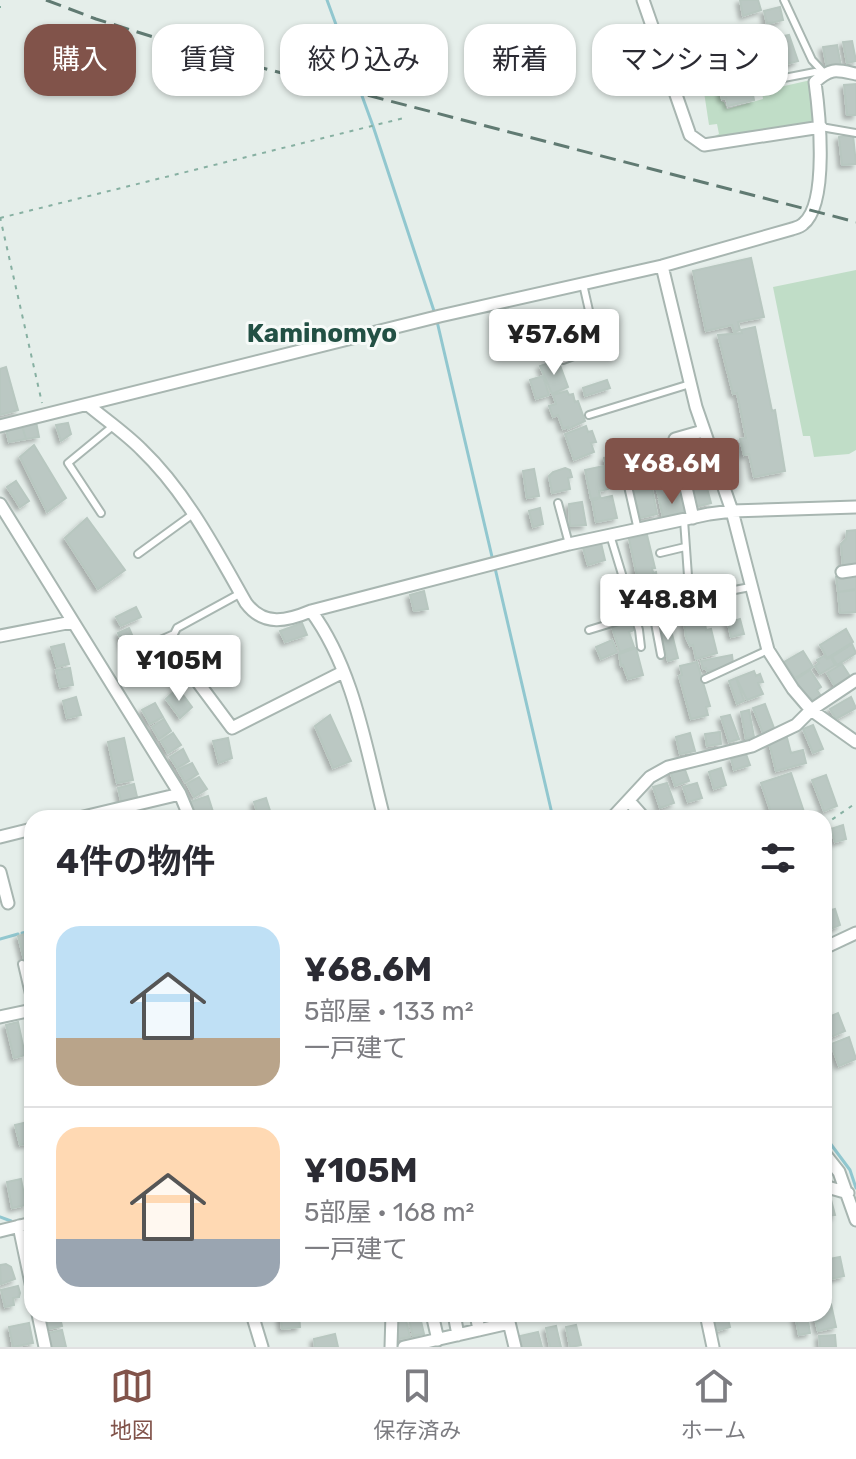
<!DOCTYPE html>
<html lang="ja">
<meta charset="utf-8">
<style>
body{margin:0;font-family:Rubik,"Noto Sans JP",sans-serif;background:#f2f2f3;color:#2b2b33;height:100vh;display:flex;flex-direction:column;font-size:30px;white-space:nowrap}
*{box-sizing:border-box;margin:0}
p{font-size:26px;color:#7c7c81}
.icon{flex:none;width:44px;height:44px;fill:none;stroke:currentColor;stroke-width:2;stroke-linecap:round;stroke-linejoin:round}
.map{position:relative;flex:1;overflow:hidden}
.drawer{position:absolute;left:24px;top:810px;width:808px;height:512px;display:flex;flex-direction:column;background:#fff;border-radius:24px;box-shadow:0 2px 6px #0004}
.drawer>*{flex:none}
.top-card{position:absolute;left:24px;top:24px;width:808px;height:72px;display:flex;gap:16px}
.price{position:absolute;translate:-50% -68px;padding:0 18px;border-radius:8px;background:#fff;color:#222;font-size:26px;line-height:52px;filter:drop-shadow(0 2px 4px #0008)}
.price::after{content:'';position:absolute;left:50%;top:48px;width:24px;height:18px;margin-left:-12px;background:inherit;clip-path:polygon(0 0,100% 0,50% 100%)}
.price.current{background:#81534a;color:#fff}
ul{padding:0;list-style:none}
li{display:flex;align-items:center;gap:24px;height:200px;padding:0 32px}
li+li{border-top:2px solid #e1e1e2}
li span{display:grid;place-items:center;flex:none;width:224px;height:160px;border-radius:24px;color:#555}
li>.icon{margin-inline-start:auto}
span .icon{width:96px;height:96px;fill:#fffc;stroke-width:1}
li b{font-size:34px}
h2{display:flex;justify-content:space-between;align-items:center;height:96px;padding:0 32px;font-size:34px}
.chip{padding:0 28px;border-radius:24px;background:#fff;box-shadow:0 2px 6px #0004;font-size:28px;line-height:72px}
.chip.current{background:#81534a;color:#fff}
.tabs{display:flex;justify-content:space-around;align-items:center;height:112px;border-top:2px solid #e1e1e2;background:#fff;font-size:22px;color:#7c7c81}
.tabs a{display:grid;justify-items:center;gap:4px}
.tabs .current{color:#81534a}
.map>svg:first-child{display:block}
.green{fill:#c0ddc7}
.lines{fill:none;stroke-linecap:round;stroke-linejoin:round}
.stream{stroke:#91c7cf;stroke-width:3}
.building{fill:#bbc8c3;stroke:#b8c7c0;stroke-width:2;filter:url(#shadow)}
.service-casing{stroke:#a8b6b1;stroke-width:10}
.minor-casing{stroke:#a8b6b1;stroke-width:15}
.path{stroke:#87b0a2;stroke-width:2;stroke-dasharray:4 6;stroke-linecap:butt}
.service{stroke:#fff;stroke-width:6}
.minor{stroke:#fff;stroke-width:11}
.rail{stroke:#607a72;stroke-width:3;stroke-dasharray:16 8;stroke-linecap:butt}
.labels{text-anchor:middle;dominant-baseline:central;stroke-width:6;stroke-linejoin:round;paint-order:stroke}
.quarter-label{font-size:26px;font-weight:bold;fill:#225044;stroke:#f6faf8}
</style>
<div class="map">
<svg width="856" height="1347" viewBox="0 0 856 1347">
<defs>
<filter id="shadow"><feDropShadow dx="-3.5" dy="3.5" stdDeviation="2" flood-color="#0004"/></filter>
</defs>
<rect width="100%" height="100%" fill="#e5eeea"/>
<!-- green -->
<path class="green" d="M 811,80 L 815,124 L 716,140 L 715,136 L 719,134 L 717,124 L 709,125 L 704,92 L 718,88 L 721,101 L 724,102 L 727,109 L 763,99 L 762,91 Z
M 856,270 L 856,450 L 849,454 L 814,457 L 810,436 L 803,436 L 773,287 Z"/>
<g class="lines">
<!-- stream -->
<path class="stream" d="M 327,0 L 373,126 L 436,317 L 493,561
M 495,568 L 553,818
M 22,933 L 32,931
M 0,939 L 18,934
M 824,1135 L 850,1170 L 856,1188
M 0,1217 L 11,1221"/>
</g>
<!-- building -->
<path class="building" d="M 740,0 L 758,0 L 761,10 L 743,16 Z
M 780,7 L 783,20 L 767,24 L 764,11 Z
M 727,33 L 730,45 L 736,43 L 745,67 L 722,74 L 717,57 L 720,56 L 719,51 L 715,52 L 711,39 Z
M 774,33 L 779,37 L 789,35 L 798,61 L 783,65 L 782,60 L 778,61 L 772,42 L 764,45 L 762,37 Z
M 852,41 L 856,61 L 847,63 L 843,42 Z
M 837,45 L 841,66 L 827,68 L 823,47 Z
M 746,71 L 748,80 L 753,79 L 756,89 L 752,90 L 754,100 L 728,106 L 726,98 L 722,99 L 720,78 Z
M 856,84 L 856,115 L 847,115 L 844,85 Z
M 853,135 L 856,164 L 842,165 L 839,137 Z
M 751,258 L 764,317 L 738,322 L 740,330 L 734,332 L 732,325 L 706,331 L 693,271 Z
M 755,327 L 772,411 L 775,410 L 785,471 L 754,477 L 749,454 L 744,455 L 740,439 L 746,438 L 737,393 L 733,394 L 718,335 L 742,333 L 741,330 Z
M 558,360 L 568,387 L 552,394 L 540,366 Z
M 6,367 L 18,410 L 0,415 L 0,369 Z
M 543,376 L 549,395 L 536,399 L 530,380 Z
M 607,380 L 610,388 L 585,396 L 583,388 Z
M 567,391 L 569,395 L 573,394 L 575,402 L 578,401 L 585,421 L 568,429 L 568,427 L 563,429 L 558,415 L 553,417 L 549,406 L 556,404 L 553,395 Z
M 36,422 L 39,437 L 26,439 L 22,426 Z
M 68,423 L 71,434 L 61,441 L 56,425 Z
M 22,426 L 26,439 L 9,442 L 6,430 Z
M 586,426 L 588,432 L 592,431 L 596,442 L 591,443 L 594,452 L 574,460 L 565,434 Z
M 659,442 L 661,450 L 667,449 L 671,469 L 668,470 L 668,473 L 657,475 L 657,473 L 653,474 L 648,453 L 652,452 L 650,443 Z
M 689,442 L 691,447 L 696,446 L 700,464 L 682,468 L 679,445 Z
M 34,445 L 66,498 L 47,512 L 20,457 Z
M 620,454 L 622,466 L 607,470 L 604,458 Z
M 697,465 L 699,471 L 703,470 L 704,476 L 708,475 L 711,487 L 707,488 L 711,503 L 692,508 L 685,468 Z
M 604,466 L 608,489 L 599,491 L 600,497 L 591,499 L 585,470 Z
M 565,468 L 570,470 L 572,477 L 568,478 L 570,489 L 552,493 L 549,476 L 553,472 Z
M 534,469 L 539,496 L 527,498 L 523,471 Z
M 645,469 L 649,488 L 634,491 L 630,473 Z
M 674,474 L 679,475 L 683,489 L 679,493 L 659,498 L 654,479 Z
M 16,481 L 29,501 L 20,507 L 7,487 Z
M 652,489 L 657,514 L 640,518 L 634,493 Z
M 679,495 L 683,497 L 686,508 L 683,512 L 663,517 L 659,500 Z
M 612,496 L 617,518 L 596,522 L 592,500 Z
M 582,502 L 586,525 L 570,526 L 569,504 Z
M 540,508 L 543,524 L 533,527 L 529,511 Z
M 87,518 L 125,570 L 98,589 L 65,538 Z
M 856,530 L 856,565 L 843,568 L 841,544 L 846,539 L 847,531 Z
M 647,535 L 655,568 L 652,568 L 653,573 L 656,572 L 657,578 L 654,579 L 659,600 L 644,604 L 640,586 L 636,588 L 633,577 L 637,576 L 629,539 Z
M 601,543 L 605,560 L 588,565 L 583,548 Z
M 856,575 L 856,589 L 838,592 L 836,577 Z
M 856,590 L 856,612 L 840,613 L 838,592 Z
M 424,591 L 428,609 L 414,611 L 410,595 Z
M 136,607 L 141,617 L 121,626 L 116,617 Z
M 704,617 L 706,630 L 711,629 L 717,653 L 696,659 L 693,645 L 690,646 L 686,637 L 684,621 Z
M 740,619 L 744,634 L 731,637 L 728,623 Z
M 628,621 L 634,630 L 629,632 L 634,647 L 620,652 L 612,627 Z
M 669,622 L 678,658 L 668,661 L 659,625 Z
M 302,623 L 307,635 L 285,642 L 280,631 Z
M 129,628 L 136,644 L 125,649 L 118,633 Z
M 846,629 L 853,642 L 827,658 L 820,645 Z
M 612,640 L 617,652 L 601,659 L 596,647 Z
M 64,644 L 69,664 L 57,667 L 51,647 Z
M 852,644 L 856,653 L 837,665 L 832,657 Z
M 146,645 L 152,658 L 149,660 L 154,671 L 140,677 L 129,652 Z
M 636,648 L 643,675 L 628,679 L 623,665 L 621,666 L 619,654 Z
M 803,651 L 813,667 L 795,678 L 784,662 Z
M 732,655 L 733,663 L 727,667 L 707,671 L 706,668 L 703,669 L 701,661 Z
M 824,656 L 827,659 L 831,657 L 835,665 L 820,674 L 815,666 L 819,663 L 817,660 Z
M 697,662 L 710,706 L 706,707 L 708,715 L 691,719 L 679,676 L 682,675 L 680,666 Z
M 842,664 L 851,678 L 836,688 L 827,673 Z
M 70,668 L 73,685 L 60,687 L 56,670 Z
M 810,670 L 821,687 L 817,690 L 821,696 L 814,701 L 811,698 L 808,700 L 795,680 Z
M 754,671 L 756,676 L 760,674 L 763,682 L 758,683 L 763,694 L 747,700 L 736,678 Z
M 736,678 L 744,701 L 737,704 L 729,681 Z
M 178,688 L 192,707 L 180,718 L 166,699 Z
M 76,697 L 81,715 L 67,718 L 63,701 Z
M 851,697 L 856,708 L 836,719 L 830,709 Z
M 155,703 L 163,717 L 150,724 L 142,710 Z
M 765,704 L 774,728 L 763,733 L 753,708 Z
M 749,710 L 754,737 L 746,739 L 741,712 Z
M 330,715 L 351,761 L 333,768 L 315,726 Z
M 730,715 L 739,739 L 729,742 L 721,717 Z
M 164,719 L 171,731 L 159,739 L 152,727 Z
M 813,725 L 823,749 L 813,753 L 803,729 Z
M 720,732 L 721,744 L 707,746 L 705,734 Z
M 173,733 L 181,745 L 168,753 L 161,741 Z
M 690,733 L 695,751 L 680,754 L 676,737 Z
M 124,738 L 133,780 L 117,783 L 108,742 Z
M 228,738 L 232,758 L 219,763 L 213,741 Z
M 787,738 L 791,753 L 803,750 L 806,763 L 776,771 L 769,742 Z
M 183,749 L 189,761 L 177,768 L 170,757 Z
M 746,754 L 750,765 L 734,770 L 731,759 Z
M 192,763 L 198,774 L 185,782 L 178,770 Z
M 684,767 L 689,781 L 675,786 L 670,771 Z
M 721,768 L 726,785 L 714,789 L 709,772 Z
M 791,773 L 806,818 L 773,818 L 761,783 Z
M 826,775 L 837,806 L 824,811 L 812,780 Z
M 199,777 L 207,789 L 194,797 L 187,784 Z
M 667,783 L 674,803 L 660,808 L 653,787 Z
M 697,783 L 702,798 L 688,802 L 683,787 Z
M 134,784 L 138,801 L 122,805 L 118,788 Z
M 208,796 L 214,815 L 195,818 L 190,802 Z
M 266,798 L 272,817 L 259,818 L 254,802 Z
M 843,825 L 846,839 L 835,842 L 831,829 Z
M 835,909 L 840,925 L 828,930 L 824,912 Z
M 32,932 L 32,965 L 26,967 L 18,936 Z
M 838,1013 L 845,1031 L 831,1037 L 824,1019 Z
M 18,1022 L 25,1055 L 14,1058 L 6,1025 Z
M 849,1037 L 856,1059 L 839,1066 L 831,1044 Z
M 32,1121 L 32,1142 L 20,1145 L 15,1125 Z
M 21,1179 L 26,1205 L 12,1208 L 7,1182 Z
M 829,1192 L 835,1215 L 824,1217 L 824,1193 Z
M 840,1257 L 844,1276 L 827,1280 L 824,1260 Z
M 6,1264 L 11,1267 L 15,1279 L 1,1284 L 0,1265 Z
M 18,1286 L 20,1293 L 19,1297 L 13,1298 L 14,1305 L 5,1307 L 1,1290 Z
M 831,1304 L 836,1327 L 818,1331 L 814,1314 L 824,1314 L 824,1306 Z
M 59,1314 L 62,1326 L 49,1329 L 46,1316 Z
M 280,1314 L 299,1314 L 300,1327 L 282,1329 Z
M 795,1314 L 807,1314 L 810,1333 L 799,1335 Z
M 727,1315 L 730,1327 L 716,1331 L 713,1319 Z
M 420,1317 L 424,1334 L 413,1336 L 409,1320 Z
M 406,1320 L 410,1337 L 399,1339 L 395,1323 Z
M 29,1323 L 33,1343 L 13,1347 L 9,1327 Z
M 576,1325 L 581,1345 L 570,1347 L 566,1327 Z
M 556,1326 L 561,1347 L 550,1347 L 546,1328 Z
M 62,1330 L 66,1347 L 51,1347 L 48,1333 Z
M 538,1332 L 542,1347 L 519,1347 L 516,1337 Z
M 335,1334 L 338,1347 L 315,1347 L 314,1339 Z
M 835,1335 L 836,1347 L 820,1347 L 819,1336 Z"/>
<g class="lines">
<defs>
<path id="service" d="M 784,0 L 812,60 L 825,74
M 758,83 L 815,72 L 823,75
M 821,127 L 856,133
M 563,360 L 587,351 L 595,337 L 583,284
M 589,415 L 690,384
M 612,477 L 625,473 L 638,530
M 558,503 L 569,544
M 101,513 L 68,463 L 113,426
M 684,520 L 690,604
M 610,535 L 639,630 L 641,647
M 660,553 L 685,547
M 138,554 L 193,514
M 715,621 L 724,592
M 589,630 L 635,616
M 158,641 L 174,634 L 177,628 L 241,593
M 661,655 L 655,623 L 691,613 L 690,605 L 699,597 L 750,587
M 705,679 L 768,650
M 22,964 L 32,1007"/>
<path id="minor" d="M 643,0 L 690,135 L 704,145 L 821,127
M 662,266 L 696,407 L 732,511 L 768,650 L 793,689 L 811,710 L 856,742
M 88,405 C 106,420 125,433 141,449 C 186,492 216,550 246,603 C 264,627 287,621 311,611 L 569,544 L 709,514 L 732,511 L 856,507
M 0,426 L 440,316 L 662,266 L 792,229 C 795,228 800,227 803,224 C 829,204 819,111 815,82 C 831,67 837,70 856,74
M 0,504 L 180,794 L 190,818
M 693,518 L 675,439 L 703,431
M 842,572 L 856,570
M 311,611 C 354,669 366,749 384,818
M 0,636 L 72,622
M 197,681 L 232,728 L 343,672
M 629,801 L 644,818
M 79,818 L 180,794
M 612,818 L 650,777 L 668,767 L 752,746 L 796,725 L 811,710 L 856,680
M 0,837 L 32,829
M 0,872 L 8,903
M 824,948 L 856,933
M 0,1017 L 32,1010
M 824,1153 L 839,1172 L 856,1220
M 824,1186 L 848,1193
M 19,1226 L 32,1288
M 0,1231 L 32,1223
M 38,1314 L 45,1347
M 252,1314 L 262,1347
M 432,1314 L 438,1340
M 454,1314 L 458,1335
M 476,1314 L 479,1330
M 507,1314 L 515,1347
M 706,1314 L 713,1347
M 391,1347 L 392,1314
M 404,1347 L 509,1323"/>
</defs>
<!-- service casing -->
<use href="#service" class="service-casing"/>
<!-- minor casing -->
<use href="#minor" class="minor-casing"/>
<!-- path -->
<path class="path" d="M 0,7 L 1,7
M 0,217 L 42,403
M 0,218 L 404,118
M 824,825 L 856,803"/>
<!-- service -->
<use href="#service" class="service"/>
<!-- minor -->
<use href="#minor" class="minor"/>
<!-- rail -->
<path class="rail" d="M 46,0 L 96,19 L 201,52 L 856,222"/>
</g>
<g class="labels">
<!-- quarter labels -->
<g class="quarter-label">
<text x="322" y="333">Kaminomyo</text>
</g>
</g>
</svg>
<b class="price" style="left:554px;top:377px">¥57.6M</b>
<b class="price current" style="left:672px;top:506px">¥68.6M</b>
<b class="price" style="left:668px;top:642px">¥48.8M</b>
<b class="price" style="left:179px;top:703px">¥105M</b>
<div class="top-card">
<a class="chip current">購入</a>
<a class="chip">賃貸</a>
<a class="chip">絞り込み</a>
<a class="chip">新着</a>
<a class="chip">マンション</a>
</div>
<section class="drawer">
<h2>4件の物件<svg class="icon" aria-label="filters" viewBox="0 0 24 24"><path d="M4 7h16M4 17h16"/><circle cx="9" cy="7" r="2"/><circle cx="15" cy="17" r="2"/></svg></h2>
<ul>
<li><span style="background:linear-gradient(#bfe0f5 70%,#b9a48a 0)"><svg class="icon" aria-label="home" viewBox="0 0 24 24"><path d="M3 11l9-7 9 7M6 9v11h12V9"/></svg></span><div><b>¥68.6M</b><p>5部屋 · 133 m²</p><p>一戸建て</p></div></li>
<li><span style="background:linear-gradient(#ffd9b3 70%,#9aa5b1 0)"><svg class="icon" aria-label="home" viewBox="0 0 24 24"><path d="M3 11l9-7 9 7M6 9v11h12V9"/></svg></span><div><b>¥105M</b><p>5部屋 · 168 m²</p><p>一戸建て</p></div></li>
</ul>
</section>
</div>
<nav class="tabs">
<a class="current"><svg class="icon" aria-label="map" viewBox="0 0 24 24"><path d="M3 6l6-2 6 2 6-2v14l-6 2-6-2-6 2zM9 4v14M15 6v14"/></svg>地図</a>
<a><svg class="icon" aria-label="saved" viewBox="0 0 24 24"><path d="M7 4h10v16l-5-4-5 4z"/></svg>保存済み</a>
<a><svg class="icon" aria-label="home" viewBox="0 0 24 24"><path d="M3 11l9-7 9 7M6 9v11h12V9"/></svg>ホーム</a>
</nav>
